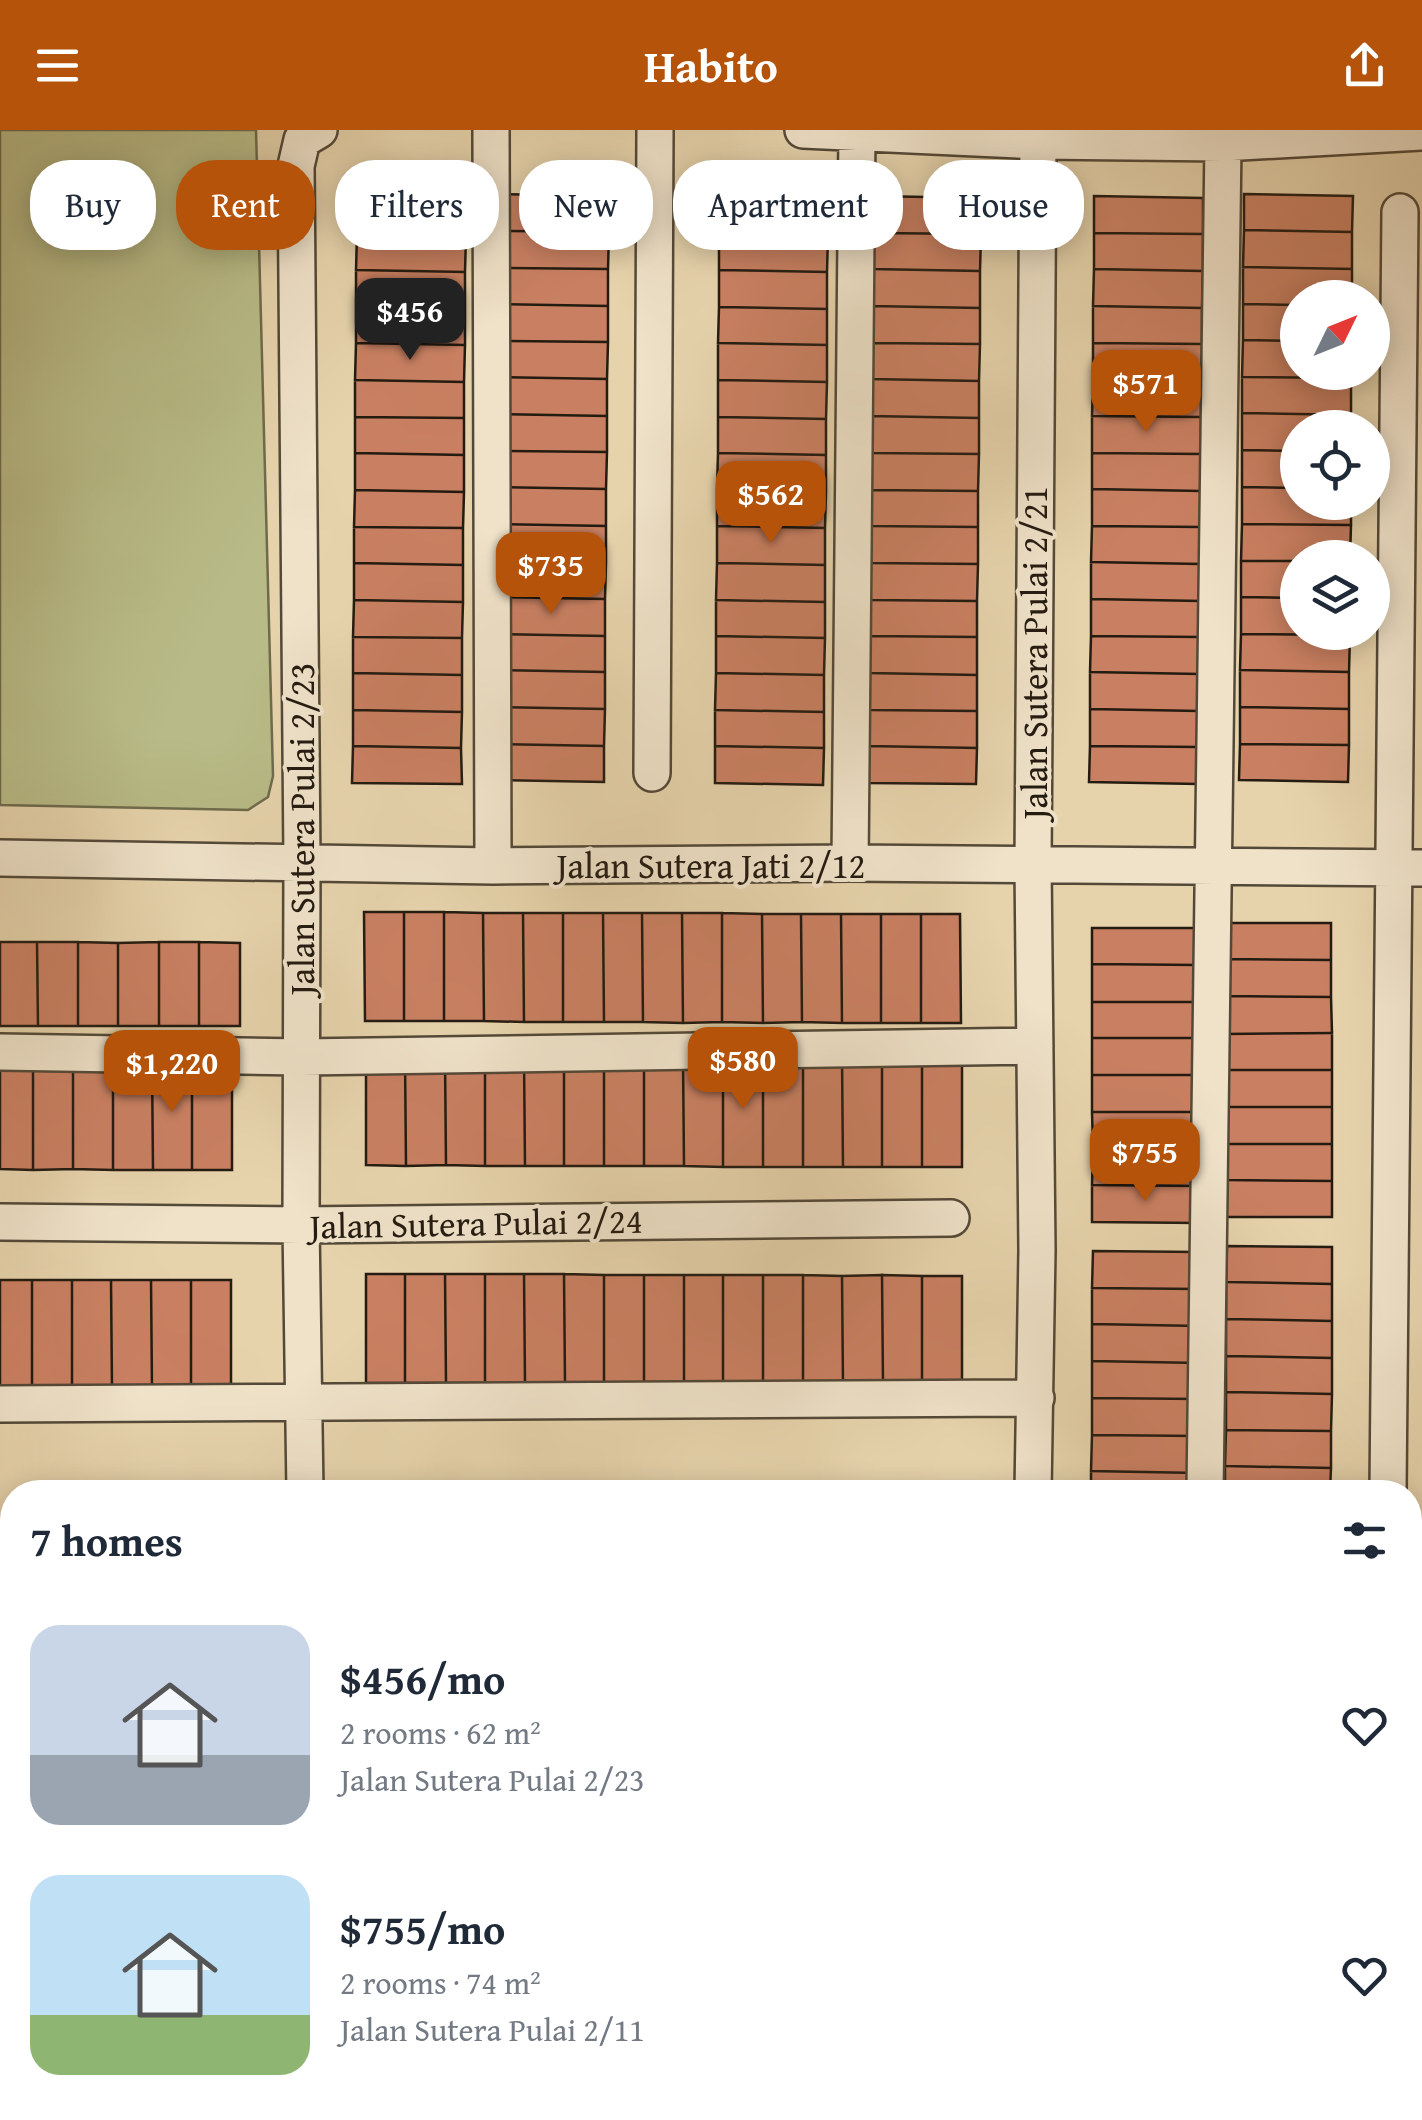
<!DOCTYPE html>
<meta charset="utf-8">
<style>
body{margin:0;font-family:"Gentium Book Plus",serif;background:#f2f2f3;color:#1f2937;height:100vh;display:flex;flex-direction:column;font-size:38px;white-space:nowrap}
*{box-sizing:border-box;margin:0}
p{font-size:32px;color:#747a83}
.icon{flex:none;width:55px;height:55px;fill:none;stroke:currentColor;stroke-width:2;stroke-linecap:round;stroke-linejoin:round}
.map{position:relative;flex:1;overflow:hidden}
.details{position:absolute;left:0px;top:1350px;width:1422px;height:640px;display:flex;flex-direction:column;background:#fff;border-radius:40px 40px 0 0;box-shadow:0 5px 25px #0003}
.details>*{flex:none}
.top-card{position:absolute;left:30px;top:30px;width:1362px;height:90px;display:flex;gap:20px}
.needle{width:65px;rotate:47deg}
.fabs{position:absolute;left:1280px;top:150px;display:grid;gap:20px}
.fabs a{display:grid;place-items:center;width:110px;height:110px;border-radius:50%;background:#fff;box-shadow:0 5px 25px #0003;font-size:50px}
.price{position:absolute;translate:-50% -85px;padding:0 22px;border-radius:20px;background:#b45309;color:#fff;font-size:32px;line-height:65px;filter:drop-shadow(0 2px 5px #0008)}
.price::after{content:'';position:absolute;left:50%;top:60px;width:30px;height:22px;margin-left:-15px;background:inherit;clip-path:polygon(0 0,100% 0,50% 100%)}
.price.selected{background:#222;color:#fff}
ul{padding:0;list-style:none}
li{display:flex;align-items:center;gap:30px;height:250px;padding:0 30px}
li span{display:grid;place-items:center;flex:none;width:280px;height:200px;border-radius:30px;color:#555}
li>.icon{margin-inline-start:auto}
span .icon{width:120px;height:120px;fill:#fffc;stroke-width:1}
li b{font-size:42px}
h2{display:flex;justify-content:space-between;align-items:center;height:120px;padding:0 30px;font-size:42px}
.tag{padding:0 35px;border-radius:40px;background:#fff;box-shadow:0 5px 25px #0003;font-size:35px;line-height:90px}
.tag.selected{background:#b45309;color:#fff}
header{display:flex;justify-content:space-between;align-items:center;height:130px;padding:0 30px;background:#b45309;color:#fff;font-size:45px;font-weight:700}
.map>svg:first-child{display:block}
.green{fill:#b8bb87;stroke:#6e6b4c;stroke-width:2.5}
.building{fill:#c98062;stroke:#241b11;stroke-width:2.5}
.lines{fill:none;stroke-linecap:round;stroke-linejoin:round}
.minor-casing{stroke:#544938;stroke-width:40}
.minor{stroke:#efe2c9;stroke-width:35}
.labels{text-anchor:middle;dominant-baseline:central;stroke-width:8;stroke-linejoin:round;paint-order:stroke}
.street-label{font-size:35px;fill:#241b11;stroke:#efe2c9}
</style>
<header><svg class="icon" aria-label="menu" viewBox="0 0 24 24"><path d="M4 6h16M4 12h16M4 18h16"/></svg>Habito<svg class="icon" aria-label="share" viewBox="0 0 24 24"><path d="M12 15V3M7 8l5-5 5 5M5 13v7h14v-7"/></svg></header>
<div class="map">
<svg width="1422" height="1990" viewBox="0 0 1422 1990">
<rect width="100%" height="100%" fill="#e6d3ac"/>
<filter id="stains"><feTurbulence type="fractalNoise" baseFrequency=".002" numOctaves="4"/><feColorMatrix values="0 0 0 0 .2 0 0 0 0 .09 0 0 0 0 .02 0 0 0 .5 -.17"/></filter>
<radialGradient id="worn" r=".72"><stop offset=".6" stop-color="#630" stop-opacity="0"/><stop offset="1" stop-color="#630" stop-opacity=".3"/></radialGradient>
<!-- green -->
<path class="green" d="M 0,0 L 256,0 L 273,646 L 268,667 L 248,680 L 0,675 Z"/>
<!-- building -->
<path class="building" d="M 500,64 L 609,66 L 609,102 L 500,101 Z
M 1244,64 L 1353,66 L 1352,102 L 1244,100 Z
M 357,66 L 466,68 L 466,105 L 357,104 Z
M 872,66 L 981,68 L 981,104 L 872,103 Z
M 1094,66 L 1203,68 L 1203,104 L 1094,103 Z
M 719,67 L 828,68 L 828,105 L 719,104 Z
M 1244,100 L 1352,102 L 1352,139 L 1243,137 Z
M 500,101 L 609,102 L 608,139 L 499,138 Z
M 872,103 L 981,104 L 980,141 L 871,139 Z
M 1094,103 L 1203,104 L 1203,141 L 1094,139 Z
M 357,104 L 466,105 L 465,142 L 356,140 Z
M 719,104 L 828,105 L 827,142 L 719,140 Z
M 1243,137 L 1352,139 L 1352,168 L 1298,168 L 1298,175 L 1243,174 Z
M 499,138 L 608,139 L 608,176 L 499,174 Z
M 871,139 L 980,141 L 980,178 L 871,176 Z
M 1094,139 L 1203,141 L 1202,178 L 1093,176 Z
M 356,140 L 465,142 L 465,178 L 356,177 Z
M 719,140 L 827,142 L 827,179 L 719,177 Z
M 499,174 L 608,176 L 608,212 L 499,211 Z
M 1243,174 L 1298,175 L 1298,211 L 1243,210 Z
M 871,176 L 980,178 L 980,214 L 871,213 Z
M 1093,176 L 1202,178 L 1202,214 L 1093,213 Z
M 356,177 L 465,178 L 465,215 L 356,213 Z
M 719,177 L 827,179 L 827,215 L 718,213 Z
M 1243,210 L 1298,211 L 1298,242 L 1351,242 L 1351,248 L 1242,247 Z
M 499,211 L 608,212 L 607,249 L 498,247 Z
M 356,213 L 465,215 L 464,252 L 355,250 Z
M 718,213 L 827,215 L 827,252 L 718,250 Z
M 871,213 L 980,214 L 979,251 L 870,249 Z
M 1093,213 L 1202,214 L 1202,251 L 1093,249 Z
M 498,247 L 607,249 L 607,286 L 498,284 Z
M 1242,247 L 1351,248 L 1351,285 L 1242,283 Z
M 870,249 L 979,251 L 979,288 L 870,286 Z
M 1093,249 L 1202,251 L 1201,287 L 1092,286 Z
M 355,250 L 464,252 L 464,288 L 355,287 Z
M 718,250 L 827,252 L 826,289 L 718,287 Z
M 1242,283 L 1351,285 L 1351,298 L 1298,298 L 1298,321 L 1242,320 Z
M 498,284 L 607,286 L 607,322 L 498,321 Z
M 870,286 L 979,288 L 979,324 L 870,323 Z
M 1092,286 L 1201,287 L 1201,324 L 1092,323 Z
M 355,287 L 464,288 L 464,325 L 355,323 Z
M 718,287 L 826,289 L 826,325 L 718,323 Z
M 1242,320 L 1298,321 L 1298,358 L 1242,357 Z
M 498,321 L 607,322 L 606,359 L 497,357 Z
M 355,323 L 464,325 L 464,362 L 355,360 Z
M 718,323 L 826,325 L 826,362 L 717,360 Z
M 870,323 L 979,324 L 978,361 L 870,360 Z
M 1092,323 L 1201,324 L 1201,361 L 1092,359 Z
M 497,357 L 606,359 L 606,396 L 497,394 Z
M 1242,357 L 1298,358 L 1298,372 L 1351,372 L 1351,395 L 1242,394 Z
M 1092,359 L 1201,361 L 1201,397 L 1092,396 Z
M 355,360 L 464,362 L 463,398 L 354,397 Z
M 717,360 L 826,362 L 825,398 L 717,396 Z
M 870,360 L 978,361 L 978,397 L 869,396 Z
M 497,394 L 606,396 L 606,432 L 497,430 Z
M 1242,394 L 1351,395 L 1350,428 L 1298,428 L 1298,431 L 1241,431 Z
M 717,396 L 825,398 L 825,435 L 717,433 Z
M 869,396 L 978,397 L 978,434 L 869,433 Z
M 1092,396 L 1201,397 L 1200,434 L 1091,432 Z
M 354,397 L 463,398 L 463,435 L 354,433 Z
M 497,430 L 606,432 L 605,469 L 497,467 Z
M 1241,431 L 1298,431 L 1298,468 L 1241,467 Z
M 1091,432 L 1200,434 L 1200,471 L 1091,469 Z
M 354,433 L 463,435 L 463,472 L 354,470 Z
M 717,433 L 825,435 L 825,472 L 716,470 Z
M 869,433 L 978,434 L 977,471 L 869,470 Z
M 497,467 L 605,469 L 605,506 L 497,504 Z
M 1241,467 L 1298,468 L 1298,502 L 1350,502 L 1350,505 L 1241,504 Z
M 1091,469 L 1200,471 L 1200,507 L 1091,506 Z
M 354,470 L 463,472 L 462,508 L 353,507 Z
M 716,470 L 825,472 L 825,508 L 716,506 Z
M 869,470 L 977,471 L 977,507 L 869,506 Z
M 497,504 L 605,506 L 605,542 L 496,540 Z
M 1241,504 L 1350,505 L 1349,542 L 1240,540 Z
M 716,506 L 825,508 L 824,545 L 716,543 Z
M 869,506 L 977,507 L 977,545 L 868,543 Z
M 1091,506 L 1200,507 L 1199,544 L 1090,542 Z
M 353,507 L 462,508 L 462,545 L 353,543 Z
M 496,540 L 605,542 L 605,579 L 496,577 Z
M 1240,540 L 1349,542 L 1349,579 L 1240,577 Z
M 1090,542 L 1199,544 L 1199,581 L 1090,579 Z
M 353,543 L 462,545 L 462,582 L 353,580 Z
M 716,543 L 824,545 L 824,582 L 715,580 Z
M 868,543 L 977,545 L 977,581 L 868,580 Z
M 496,577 L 605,579 L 604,616 L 496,614 Z
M 1240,577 L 1349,579 L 1349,615 L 1240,614 Z
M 1090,579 L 1199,581 L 1199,617 L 1090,616 Z
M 353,580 L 462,582 L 461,618 L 353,616 Z
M 715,580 L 824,582 L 824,618 L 715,616 Z
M 868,580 L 977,581 L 977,618 L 868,616 Z
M 496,614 L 604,616 L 604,652 L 495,650 Z
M 1240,614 L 1349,615 L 1348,652 L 1239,650 Z
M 353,616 L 461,618 L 462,654 L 352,653 Z
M 715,616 L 824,618 L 823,655 L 715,653 Z
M 868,616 L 977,618 L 976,654 L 867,653 Z
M 1090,616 L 1199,617 L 1198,654 L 1089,652 Z
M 364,782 L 404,782 L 404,891 L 365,891 Z
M 404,782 L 444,782 L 444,891 L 404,891 Z
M 444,782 L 483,783 L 484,891 L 444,891 Z
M 483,783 L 523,783 L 524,892 L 484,891 Z
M 523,783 L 563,783 L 563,892 L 524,892 Z
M 563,783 L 603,783 L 604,892 L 563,892 Z
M 603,783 L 642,783 L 643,892 L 604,892 Z
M 642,783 L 682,783 L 683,893 L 643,892 Z
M 682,783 L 722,783 L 722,892 L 683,893 Z
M 722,783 L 762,784 L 763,893 L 722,892 Z
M 762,784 L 801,784 L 802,892 L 763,893 Z
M 801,784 L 841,784 L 842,893 L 802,892 Z
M 841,784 L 881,784 L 881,893 L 842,893 Z
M 881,784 L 921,784 L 921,893 L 881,893 Z
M 921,784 L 960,784 L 961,893 L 921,893 Z
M 1226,793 L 1331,793 L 1331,830 L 1226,829 Z
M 1092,798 L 1197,798 L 1197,835 L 1092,834 Z
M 0,812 L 37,812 L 38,896 L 0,896 Z
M 37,812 L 78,812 L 78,896 L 38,896 Z
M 78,812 L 118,813 L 118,896 L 78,896 Z
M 159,812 L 159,896 L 118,896 L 118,813 Z
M 159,812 L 199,812 L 199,896 L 159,896 Z
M 199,812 L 240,813 L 240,896 L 199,896 Z
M 1226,829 L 1331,830 L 1331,867 L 1226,866 Z
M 1092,834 L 1197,835 L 1197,872 L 1092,872 Z
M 1226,866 L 1331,867 L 1332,903 L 1226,904 Z
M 1092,872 L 1197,872 L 1198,908 L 1092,908 Z
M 1332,903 L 1332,940 L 1226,940 L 1226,904 Z
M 1092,908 L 1198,908 L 1198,945 L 1092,945 Z
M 366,927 L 405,927 L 406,1036 L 366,1035 Z
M 405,927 L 445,927 L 446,1035 L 406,1036 Z
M 445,927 L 485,927 L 485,1036 L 446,1035 Z
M 485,927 L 524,927 L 525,1036 L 485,1036 Z
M 524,927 L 564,927 L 564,1036 L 525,1036 Z
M 564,927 L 604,927 L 604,1036 L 564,1036 Z
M 604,927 L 644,927 L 644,1036 L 604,1036 Z
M 644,927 L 683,928 L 684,1036 L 644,1036 Z
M 683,928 L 723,928 L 723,1037 L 684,1036 Z
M 723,928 L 763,928 L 763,1037 L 723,1037 Z
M 763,928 L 803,928 L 803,1037 L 763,1037 Z
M 803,928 L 842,928 L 843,1037 L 803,1037 Z
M 842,928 L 882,928 L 882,1037 L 843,1037 Z
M 882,928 L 922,928 L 922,1037 L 882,1037 Z
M 922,928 L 962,928 L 962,1037 L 922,1037 Z
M 0,931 L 33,931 L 33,1040 L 0,1039 Z
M 33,931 L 73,931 L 73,1039 L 33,1040 Z
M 73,931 L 113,931 L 113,1040 L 73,1039 Z
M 113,931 L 152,931 L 153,1040 L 113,1040 Z
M 152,931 L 192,931 L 192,1040 L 153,1040 Z
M 192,931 L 232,931 L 232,1040 L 192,1040 Z
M 1226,940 L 1332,940 L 1332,977 L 1226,977 Z
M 1092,945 L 1198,945 L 1198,982 L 1092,982 Z
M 1226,977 L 1332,977 L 1332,1014 L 1227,1014 Z
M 1092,982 L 1198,982 L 1198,1019 L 1093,1019 Z
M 1227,1014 L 1332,1014 L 1332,1051 L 1226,1050 Z
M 1093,1019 L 1198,1019 L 1198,1056 L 1092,1055 Z
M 1226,1050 L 1332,1051 L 1332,1087 L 1226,1087 Z
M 1092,1055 L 1198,1056 L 1199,1093 L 1092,1092 Z
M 1227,1116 L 1332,1117 L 1332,1154 L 1226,1152 Z
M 1093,1121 L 1198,1122 L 1198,1159 L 1092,1158 Z
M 366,1144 L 405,1144 L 405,1253 L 366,1253 Z
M 405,1144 L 445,1144 L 446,1253 L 405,1253 Z
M 445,1144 L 485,1144 L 485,1253 L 446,1253 Z
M 485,1144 L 524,1144 L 525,1253 L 485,1253 Z
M 524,1144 L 564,1144 L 565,1253 L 525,1253 Z
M 564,1144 L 604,1145 L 604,1253 L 565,1253 Z
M 604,1145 L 644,1145 L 644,1253 L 604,1253 Z
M 644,1145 L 684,1145 L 684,1254 L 644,1253 Z
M 684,1145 L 723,1145 L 723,1254 L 684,1254 Z
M 723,1145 L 763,1145 L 763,1254 L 723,1254 Z
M 763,1145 L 803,1145 L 803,1254 L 763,1254 Z
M 803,1145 L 842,1146 L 843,1254 L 803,1254 Z
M 882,1145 L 883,1254 L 843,1254 L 842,1146 Z
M 882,1145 L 922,1146 L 922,1254 L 883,1254 Z
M 922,1146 L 962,1146 L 962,1255 L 922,1254 Z
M 0,1150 L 32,1150 L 32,1259 L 0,1259 Z
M 32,1150 L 72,1150 L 72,1259 L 32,1259 Z
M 72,1150 L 111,1150 L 112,1259 L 72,1259 Z
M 111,1150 L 151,1150 L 152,1259 L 112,1259 Z
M 151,1150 L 191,1150 L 191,1259 L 152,1259 Z
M 191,1150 L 231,1150 L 231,1259 L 191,1259 Z
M 1226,1152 L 1332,1154 L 1332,1191 L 1226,1189 Z
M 1092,1158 L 1198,1159 L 1198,1196 L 1092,1194 Z
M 1226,1189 L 1332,1191 L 1332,1228 L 1226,1226 Z
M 1092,1194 L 1198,1196 L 1198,1233 L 1092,1231 Z
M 1226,1226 L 1332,1228 L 1332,1264 L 1226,1262 Z
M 1092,1231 L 1198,1233 L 1198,1269 L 1092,1268 Z
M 1226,1262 L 1332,1264 L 1331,1301 L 1226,1300 Z
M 1092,1268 L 1198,1269 L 1197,1306 L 1092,1305 Z
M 1226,1300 L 1331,1301 L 1331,1338 L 1225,1336 Z
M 1092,1305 L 1197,1306 L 1197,1343 L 1091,1341 Z
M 1225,1336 L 1331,1338 L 1330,1362 L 1225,1362 Z
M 1091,1341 L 1197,1343 L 1196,1362 L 1091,1362 Z
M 1410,1613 L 1422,1613 L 1422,1647 L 1410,1647 Z
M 1414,1662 L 1422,1662 L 1422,1749 L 1414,1749 Z
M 1410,1781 L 1411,1781 L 1410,1893 Z
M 1411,1781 L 1422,1782 L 1422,1893 L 1410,1893 Z"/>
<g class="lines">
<defs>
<path id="minor" d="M 491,0 L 493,736
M 803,0 L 1038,11 L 1223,13 L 1422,2
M 652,643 L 655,0
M 0,728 L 493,736 L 850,733 L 1422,738
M 850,733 L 857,2
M 0,922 L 302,927 L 1035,916
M 0,1092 L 301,1095 L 951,1088
M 0,1274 L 1036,1268
M 305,1362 L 301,1095 L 302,731 L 296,36 L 302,10 L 319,0
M 1033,1362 L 1037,1120 L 1033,735 L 1038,11
M 1205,1362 L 1223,13
M 1388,1362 L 1400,82
M 0,1477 L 12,1477
M 1410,1555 L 1422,1555
M 0,1670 L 12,1670
M 0,1732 L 12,1732
M 1410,1773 L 1422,1773
M 0,1971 L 12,1971
M 1410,1971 L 1422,1971
M 936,1990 L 937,1978"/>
</defs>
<!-- minor casing -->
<use href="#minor" class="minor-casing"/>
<!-- minor -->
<use href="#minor" class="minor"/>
</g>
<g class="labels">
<!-- street labels -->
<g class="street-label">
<text transform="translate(1034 523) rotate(-90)">Jalan Sutera Pulai 2/21</text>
<text transform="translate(301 699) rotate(-90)">Jalan Sutera Pulai 2/23</text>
<text x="711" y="735">Jalan Sutera Jati 2/12</text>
<text transform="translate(476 1093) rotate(-1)">Jalan Sutera Pulai 2/24</text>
</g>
</g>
<rect width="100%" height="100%" filter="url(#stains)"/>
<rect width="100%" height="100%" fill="url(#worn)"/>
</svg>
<div class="fabs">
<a><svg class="needle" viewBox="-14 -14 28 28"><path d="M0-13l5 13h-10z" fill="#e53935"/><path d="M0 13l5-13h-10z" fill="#747a83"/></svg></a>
<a><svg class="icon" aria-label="locate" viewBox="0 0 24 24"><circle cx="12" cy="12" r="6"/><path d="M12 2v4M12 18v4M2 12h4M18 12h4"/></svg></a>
<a><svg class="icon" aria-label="layers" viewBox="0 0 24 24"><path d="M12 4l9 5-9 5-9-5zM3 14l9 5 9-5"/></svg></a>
</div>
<b class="price selected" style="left:410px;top:233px">$456</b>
<b class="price" style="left:1146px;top:305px">$571</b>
<b class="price" style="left:771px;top:416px">$562</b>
<b class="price" style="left:551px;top:487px">$735</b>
<b class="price" style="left:743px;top:982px">$580</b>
<b class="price" style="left:172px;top:985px">$1,220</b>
<b class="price" style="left:1145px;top:1074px">$755</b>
<div class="top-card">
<a class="tag">Buy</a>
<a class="tag selected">Rent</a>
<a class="tag">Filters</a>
<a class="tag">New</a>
<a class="tag">Apartment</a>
<a class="tag">House</a>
</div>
<section class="details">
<h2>7 homes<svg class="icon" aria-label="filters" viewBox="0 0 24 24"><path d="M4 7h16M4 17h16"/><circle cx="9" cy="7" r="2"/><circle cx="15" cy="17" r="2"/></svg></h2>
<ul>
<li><span style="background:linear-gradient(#c9d6e8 65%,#9aa5b1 0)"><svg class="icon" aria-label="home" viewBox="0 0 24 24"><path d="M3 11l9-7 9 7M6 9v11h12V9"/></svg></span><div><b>$456/mo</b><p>2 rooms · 62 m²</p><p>Jalan Sutera Pulai 2/23</p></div><svg class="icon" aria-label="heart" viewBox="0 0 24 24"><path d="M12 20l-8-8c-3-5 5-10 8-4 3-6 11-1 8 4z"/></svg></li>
<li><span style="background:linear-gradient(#bfe0f5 70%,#8fb573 0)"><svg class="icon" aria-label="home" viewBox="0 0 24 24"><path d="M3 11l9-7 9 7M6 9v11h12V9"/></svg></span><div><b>$755/mo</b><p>2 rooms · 74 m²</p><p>Jalan Sutera Pulai 2/11</p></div><svg class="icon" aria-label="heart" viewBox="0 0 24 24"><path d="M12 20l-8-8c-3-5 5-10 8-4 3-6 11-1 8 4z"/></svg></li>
</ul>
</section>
</div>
